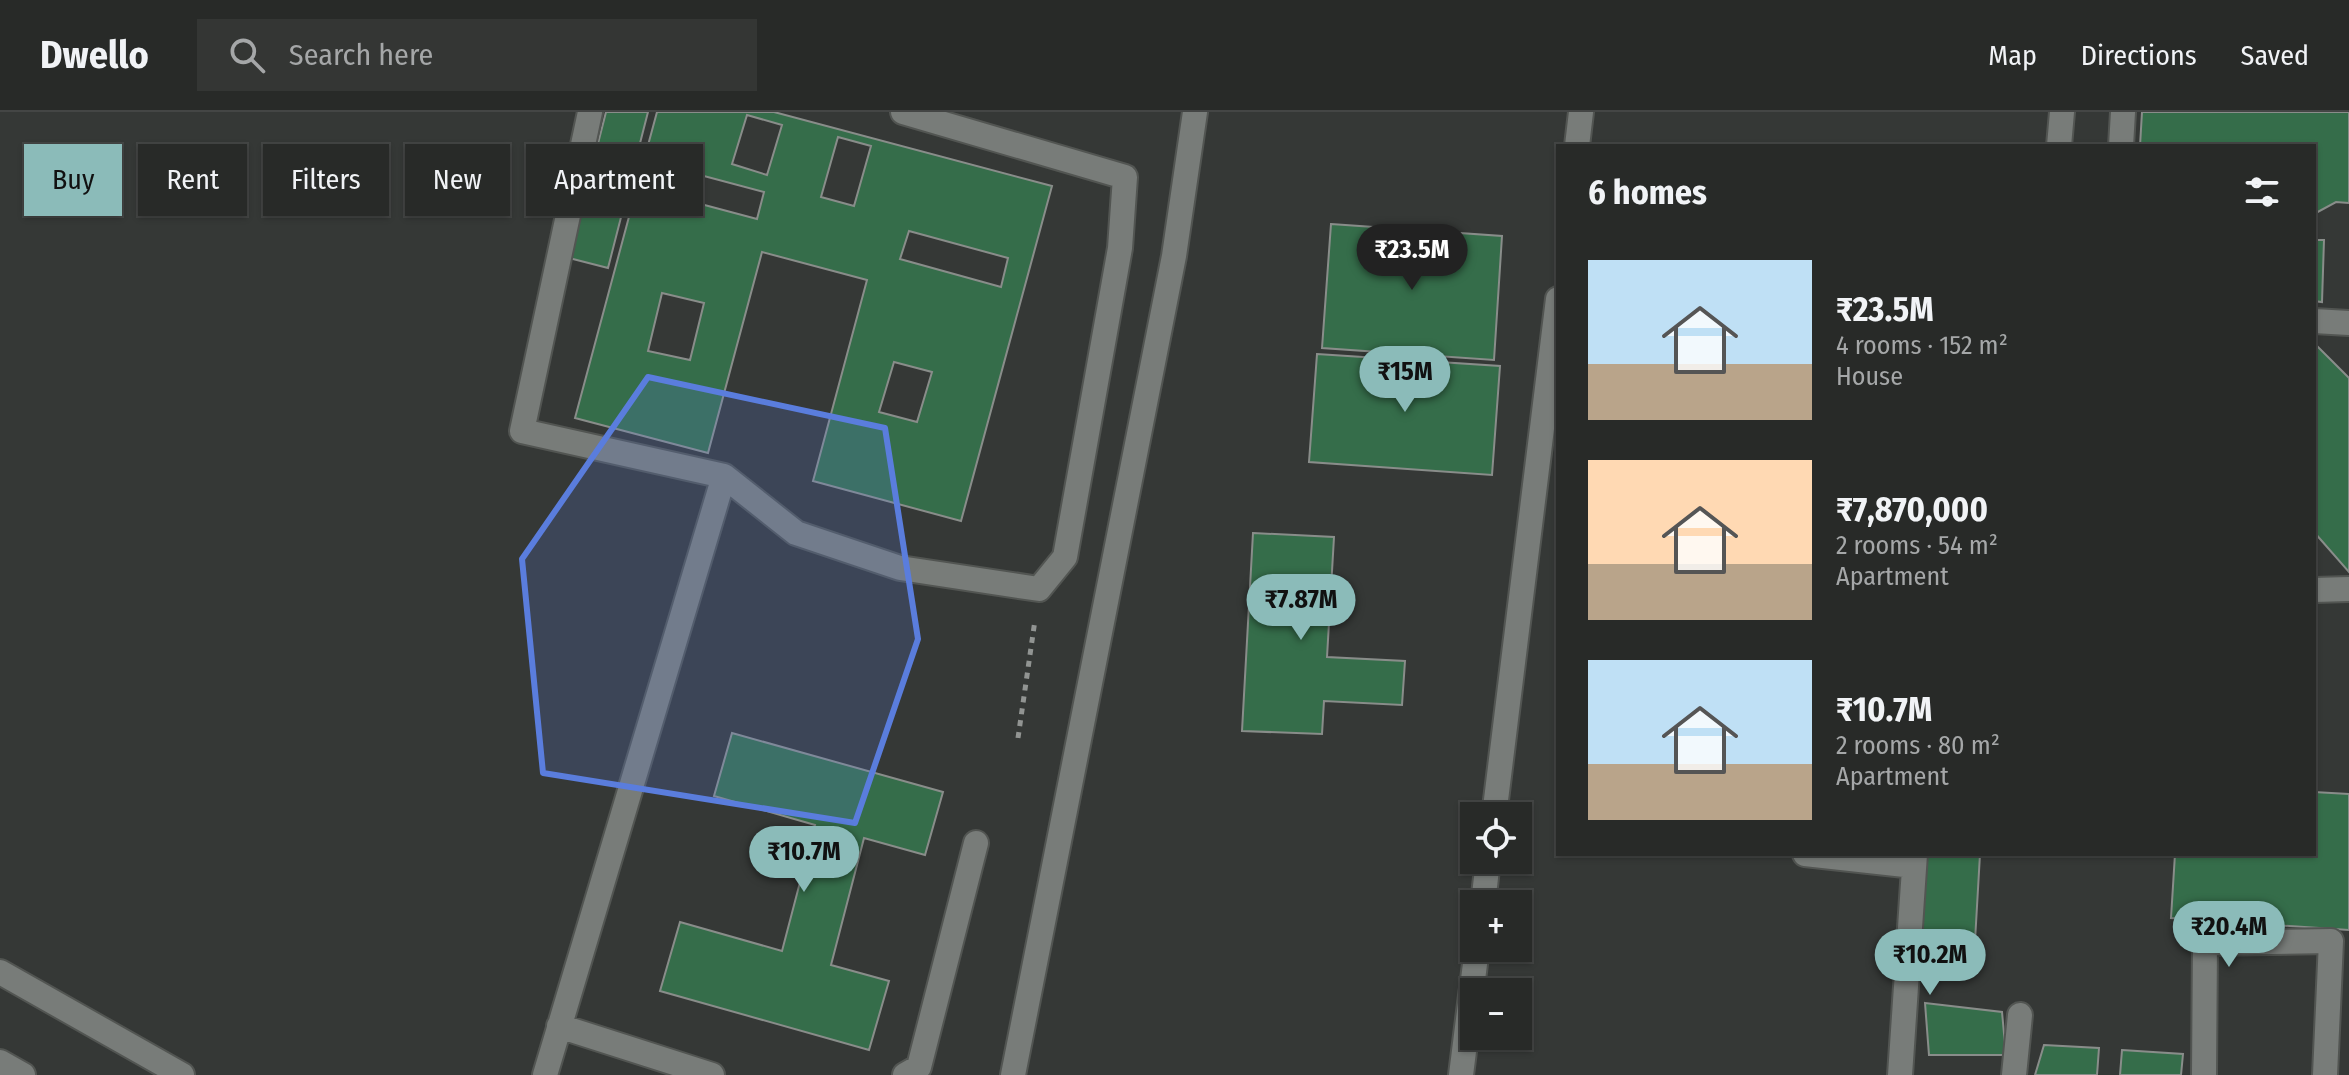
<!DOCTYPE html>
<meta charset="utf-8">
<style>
body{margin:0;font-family:"Fira Sans Condensed",sans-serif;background:#343634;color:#f1f3f6;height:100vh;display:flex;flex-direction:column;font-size:30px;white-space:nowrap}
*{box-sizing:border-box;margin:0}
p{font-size:26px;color:#a5a7a8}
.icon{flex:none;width:44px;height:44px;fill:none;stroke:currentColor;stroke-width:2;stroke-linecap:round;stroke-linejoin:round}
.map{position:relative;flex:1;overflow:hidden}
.side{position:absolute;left:1556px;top:32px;width:760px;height:712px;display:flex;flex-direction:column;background:#282a28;border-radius:0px;box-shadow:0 2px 6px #0004,0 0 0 2px #444645}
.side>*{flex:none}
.guide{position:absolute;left:24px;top:32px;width:760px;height:72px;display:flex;gap:16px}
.buttons{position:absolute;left:1460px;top:690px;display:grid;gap:16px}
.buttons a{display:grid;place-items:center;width:72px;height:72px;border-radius:0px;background:#282a28;box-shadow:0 2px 6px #0004,0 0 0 2px #444645;font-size:40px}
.price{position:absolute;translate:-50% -68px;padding:0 18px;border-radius:28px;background:#8bbbb9;color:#111;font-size:26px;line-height:52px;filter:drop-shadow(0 2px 4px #0008)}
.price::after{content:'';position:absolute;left:50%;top:48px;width:24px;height:18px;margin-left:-12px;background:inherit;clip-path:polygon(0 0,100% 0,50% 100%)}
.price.on{background:#222;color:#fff}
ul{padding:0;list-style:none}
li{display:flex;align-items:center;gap:24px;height:200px;padding:0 32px}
li span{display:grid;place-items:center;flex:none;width:224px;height:160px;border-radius:0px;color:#555}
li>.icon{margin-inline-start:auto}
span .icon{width:96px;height:96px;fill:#fffc;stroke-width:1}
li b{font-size:34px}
h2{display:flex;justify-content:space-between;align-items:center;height:96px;padding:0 32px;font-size:34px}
.chip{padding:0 28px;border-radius:0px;background:#282a28;box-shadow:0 2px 6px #0004,0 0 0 2px #444645;font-size:28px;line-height:72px}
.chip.on{background:#8bbbb9;color:#111}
header{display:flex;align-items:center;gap:48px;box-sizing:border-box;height:112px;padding:0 40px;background:#282a28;border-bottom:2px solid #444645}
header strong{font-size:38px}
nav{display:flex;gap:44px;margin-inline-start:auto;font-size:28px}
.search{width:560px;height:72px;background:#343634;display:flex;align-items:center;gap:20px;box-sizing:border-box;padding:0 28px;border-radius:0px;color:#a5a7a8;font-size:30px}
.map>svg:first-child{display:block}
.building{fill:#356d4a;stroke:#898d8a;stroke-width:2;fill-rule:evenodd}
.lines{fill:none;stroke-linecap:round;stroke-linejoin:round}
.minor-casing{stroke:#525552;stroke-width:28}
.path{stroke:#919492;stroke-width:5;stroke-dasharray:6 6;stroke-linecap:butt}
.minor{stroke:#787c79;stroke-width:24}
.marked{fill:#5a7ddd;fill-opacity:0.2;stroke:#5a7ddd;stroke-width:6;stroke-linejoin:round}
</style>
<header>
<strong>Dwello</strong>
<div class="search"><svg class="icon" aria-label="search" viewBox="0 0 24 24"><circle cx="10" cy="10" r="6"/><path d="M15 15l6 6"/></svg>Search here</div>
<nav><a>Map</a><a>Directions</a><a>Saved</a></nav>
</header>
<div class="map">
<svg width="2349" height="963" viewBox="0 0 2349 963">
<rect width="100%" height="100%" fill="#353836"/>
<!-- building -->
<path class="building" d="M 606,0 L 648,0 L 608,156 L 569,146 Z
M 657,0 L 774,0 L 1052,74 L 961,409 L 813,369 L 867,168 L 762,140 L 708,341 L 575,306 L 637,75 L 757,107 L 764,80 L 644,48 ZM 747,3 L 782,13 L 767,63 L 732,52 ZM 838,25 L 871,34 L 854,94 L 821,85 ZM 909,119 L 1008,146 L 1001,175 L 900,147 ZM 662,181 L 704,191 L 690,248 L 648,239 ZM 894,250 L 932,260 L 917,310 L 879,300 Z
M 2142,0 L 2349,0 L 2349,91 L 2336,90 L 2314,102 L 2314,34 L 2140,34 Z
M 1331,112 L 1502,124 L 1494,248 L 1322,236 Z
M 2314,128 L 2324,128 L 2322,190 L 2314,189 Z
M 2314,231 L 2349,266 L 2349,460 L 2314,420 Z
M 1317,242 L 1500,254 L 1492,363 L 1309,350 Z
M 1253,421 L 1334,425 L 1327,545 L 1405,549 L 1402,593 L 1324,589 L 1322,622 L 1242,619 Z
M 732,621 L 943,680 L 925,743 L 864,726 L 831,853 L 889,869 L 869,938 L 660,879 L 680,810 L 782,839 L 815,713 L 714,684 Z
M 2314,680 L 2349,682 L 2349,818 L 2171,806 L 2175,742 L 2314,742 Z
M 1923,742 L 1980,742 L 1975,829 L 1917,825 Z
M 1925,891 L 2002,900 L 2006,943 L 1929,943 Z
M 2044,933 L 2099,936 L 2097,963 L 2035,963 Z
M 2122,938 L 2183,942 L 2181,963 L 2120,963 Z"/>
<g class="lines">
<defs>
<path id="minor" d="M 590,0 L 522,319 L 724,364 L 796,421 L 900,456 L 1039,477 L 1065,445 L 1120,136 L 1125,65 L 903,0
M 1577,34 L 1581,0
M 2059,34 L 2062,0
M 2121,34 L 2123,0
M 2314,209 L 2349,211
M 2314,478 L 2349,477
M 1494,704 L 1558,187
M 1805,742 L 1914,754
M 1483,792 L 1488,748
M 0,860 L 182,963
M 559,914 L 712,963
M 0,950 L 23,963
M 545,963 L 724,364
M 905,963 L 919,955 L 976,731
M 1013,963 L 1174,144 L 1195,0
M 1461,963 L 1477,836
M 1900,963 L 1915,742
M 2014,963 L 2020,903
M 2204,963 L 2205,831 L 2331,829 L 2325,963"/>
</defs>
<!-- minor casing -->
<use href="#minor" class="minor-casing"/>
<!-- path -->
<path class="path" d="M 1018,626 L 1035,508"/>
<!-- minor -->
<use href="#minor" class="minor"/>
</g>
<!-- marked area -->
<path class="marked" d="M 648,265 L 885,316 L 918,527 L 855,711 L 543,661 L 522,447 Z"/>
</svg>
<div class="buttons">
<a><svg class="icon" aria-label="locate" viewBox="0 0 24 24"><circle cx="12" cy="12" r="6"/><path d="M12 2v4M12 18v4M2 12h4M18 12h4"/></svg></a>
<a>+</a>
<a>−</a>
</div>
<b class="price on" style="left:1412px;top:180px">₹23.5M</b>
<b class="price" style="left:1405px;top:302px">₹15M</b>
<b class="price" style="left:1301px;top:530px">₹7.87M</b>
<b class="price" style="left:804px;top:782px">₹10.7M</b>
<b class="price" style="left:2229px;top:857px">₹20.4M</b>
<b class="price" style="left:1930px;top:885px">₹10.2M</b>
<div class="guide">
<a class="chip on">Buy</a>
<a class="chip">Rent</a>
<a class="chip">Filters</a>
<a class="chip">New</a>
<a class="chip">Apartment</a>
</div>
<section class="side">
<h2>6 homes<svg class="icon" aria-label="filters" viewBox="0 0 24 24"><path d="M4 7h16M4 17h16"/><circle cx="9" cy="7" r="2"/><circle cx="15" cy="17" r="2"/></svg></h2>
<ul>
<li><span style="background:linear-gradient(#bfe0f5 65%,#b9a48a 0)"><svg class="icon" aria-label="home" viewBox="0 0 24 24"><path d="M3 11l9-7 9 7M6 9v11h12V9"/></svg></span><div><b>₹23.5M</b><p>4 rooms · 152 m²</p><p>House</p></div></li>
<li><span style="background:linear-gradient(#ffd9b3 65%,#b9a48a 0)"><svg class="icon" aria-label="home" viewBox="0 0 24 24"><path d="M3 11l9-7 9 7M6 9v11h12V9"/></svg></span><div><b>₹7,870,000</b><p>2 rooms · 54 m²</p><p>Apartment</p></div></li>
<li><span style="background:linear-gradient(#bfe0f5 65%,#b9a48a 0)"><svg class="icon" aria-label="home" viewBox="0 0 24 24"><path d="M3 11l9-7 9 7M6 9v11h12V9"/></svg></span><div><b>₹10.7M</b><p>2 rooms · 80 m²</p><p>Apartment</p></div></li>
</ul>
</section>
</div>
